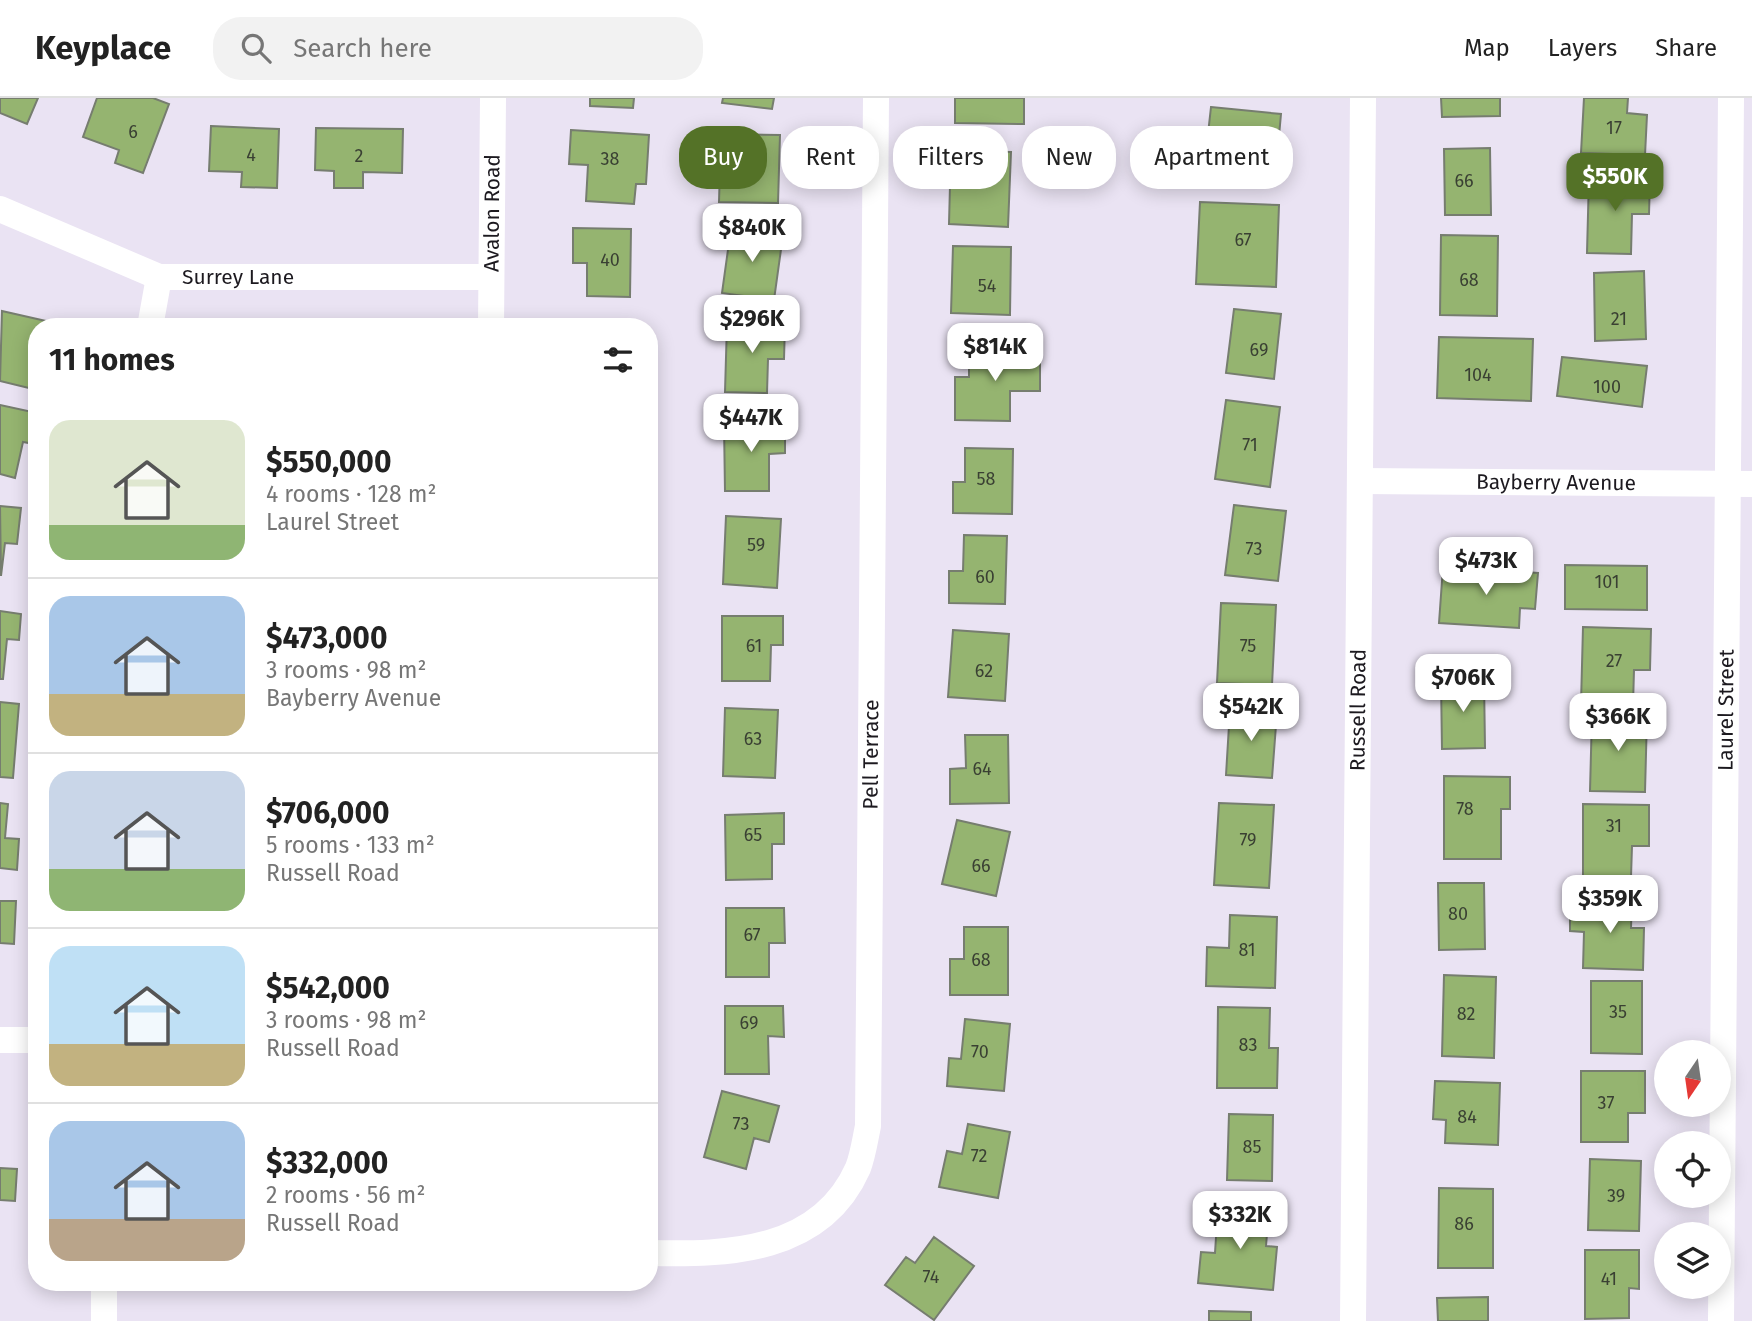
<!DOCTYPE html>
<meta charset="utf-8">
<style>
body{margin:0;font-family:"Fira Sans",sans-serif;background:#f2f2f2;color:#222;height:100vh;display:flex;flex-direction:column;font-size:26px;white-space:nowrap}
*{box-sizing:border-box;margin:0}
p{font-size:23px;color:#767676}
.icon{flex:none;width:38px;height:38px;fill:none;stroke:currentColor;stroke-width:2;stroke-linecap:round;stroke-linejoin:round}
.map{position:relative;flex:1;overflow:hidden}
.sheet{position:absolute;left:28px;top:220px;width:630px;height:973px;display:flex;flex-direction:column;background:#fff;border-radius:28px;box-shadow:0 4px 18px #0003}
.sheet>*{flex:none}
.hud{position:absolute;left:679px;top:28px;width:665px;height:63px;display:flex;gap:14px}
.needle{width:46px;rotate:193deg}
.tools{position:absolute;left:1654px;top:942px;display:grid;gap:14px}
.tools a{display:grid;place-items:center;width:77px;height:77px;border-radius:50%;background:#fff;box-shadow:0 4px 18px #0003;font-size:35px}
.price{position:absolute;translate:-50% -60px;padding:0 16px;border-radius:14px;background:#fff;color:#222;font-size:23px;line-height:46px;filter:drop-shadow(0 2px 4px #0008)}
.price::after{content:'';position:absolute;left:50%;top:42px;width:21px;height:16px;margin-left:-10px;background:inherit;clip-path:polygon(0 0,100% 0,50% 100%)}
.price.selected{background:#547227;color:#fff}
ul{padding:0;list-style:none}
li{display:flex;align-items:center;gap:21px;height:175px;padding:0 21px}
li+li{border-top:2px solid #e0e0e0}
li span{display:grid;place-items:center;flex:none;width:196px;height:140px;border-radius:21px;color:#555}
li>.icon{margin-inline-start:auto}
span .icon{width:84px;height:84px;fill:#fffc;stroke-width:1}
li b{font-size:30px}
h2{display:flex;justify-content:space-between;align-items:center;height:84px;padding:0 21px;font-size:30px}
.pill{padding:0 24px;border-radius:28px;background:#fff;box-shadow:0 4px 18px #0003;font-size:24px;line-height:63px}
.pill.selected{background:#547227;color:#fff}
header{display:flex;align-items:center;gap:42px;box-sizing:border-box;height:98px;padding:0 35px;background:#fff;border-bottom:2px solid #e0e0e0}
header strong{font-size:33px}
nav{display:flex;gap:38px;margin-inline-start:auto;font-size:24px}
.search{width:490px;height:63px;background:#f2f2f2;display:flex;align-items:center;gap:18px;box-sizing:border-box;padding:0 24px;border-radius:28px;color:#767676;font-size:26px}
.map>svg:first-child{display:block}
.building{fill:#95b470;stroke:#767d6f;stroke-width:2}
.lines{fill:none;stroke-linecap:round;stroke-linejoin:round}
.minor{stroke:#fff;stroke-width:26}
.labels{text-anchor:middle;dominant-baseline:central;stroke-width:6;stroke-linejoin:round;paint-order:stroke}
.number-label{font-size:18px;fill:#3a4033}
.street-label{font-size:21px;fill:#1c191f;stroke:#fff}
</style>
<header>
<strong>Keyplace</strong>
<div class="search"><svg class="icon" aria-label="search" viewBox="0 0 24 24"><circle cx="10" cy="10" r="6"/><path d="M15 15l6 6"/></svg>Search here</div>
<nav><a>Map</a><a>Layers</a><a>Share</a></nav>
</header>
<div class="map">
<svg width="1752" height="1223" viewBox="0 0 1752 1223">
<rect width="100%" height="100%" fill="#eae3f3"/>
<!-- building -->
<path class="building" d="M 0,0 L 38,0 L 27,26 L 0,15 Z
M 97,0 L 153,0 L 169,6 L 143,75 L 115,65 L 119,52 L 83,39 Z
M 590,0 L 634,0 L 633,10 L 590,8 Z
M 723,0 L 774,0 L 772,11 L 722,5 Z
M 955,0 L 1024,0 L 1024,26 L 955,25 Z
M 1441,0 L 1500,0 L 1500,18 L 1442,19 Z
M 1584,0 L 1628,0 L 1627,15 L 1647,17 L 1645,57 L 1581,55 Z
M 1211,9 L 1281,16 L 1275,82 L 1229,77 L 1232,47 L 1207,45 Z
M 211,28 L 279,31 L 277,90 L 241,89 L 242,74 L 209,73 Z
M 316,30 L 403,31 L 402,75 L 363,74 L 363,90 L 334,90 L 334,73 L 315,72 Z
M 571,32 L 649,37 L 646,86 L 636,86 L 634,106 L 586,103 L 588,67 L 569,66 Z
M 721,36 L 780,37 L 778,105 L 719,104 Z
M 1490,50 L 1491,117 L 1445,117 L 1444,51 Z
M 968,53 L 1011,54 L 1008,129 L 949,126 L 950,88 L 966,88 Z
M 1589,79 L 1650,81 L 1649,116 L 1632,116 L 1631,156 L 1587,155 Z
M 1200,104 L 1279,107 L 1276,189 L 1196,186 Z
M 573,130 L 631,131 L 630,199 L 587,198 L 587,165 L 573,165 Z
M 731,130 L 783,137 L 774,202 L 722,195 Z
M 1441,137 L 1498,138 L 1497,218 L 1440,217 Z
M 953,148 L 1011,149 L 1010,217 L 951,215 Z
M 1644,173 L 1646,241 L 1595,243 L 1594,175 Z
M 1234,211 L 1281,216 L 1274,281 L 1226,275 Z
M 2,213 L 46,223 L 44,229 L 37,229 L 37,292 L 0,283 Z
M 727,225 L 785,226 L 784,261 L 768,261 L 767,295 L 725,294 Z
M 1439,239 L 1533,241 L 1531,303 L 1437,300 Z
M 969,252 L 1040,253 L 1040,293 L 1010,293 L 1010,323 L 955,322 L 955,279 L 969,279 Z
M 1562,259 L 1647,268 L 1642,309 L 1557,298 Z
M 1226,302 L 1280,309 L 1270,389 L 1215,381 Z
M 0,307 L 37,315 L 34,346 L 23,344 L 15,380 L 0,376 Z
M 724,325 L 785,325 L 785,355 L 769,356 L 769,393 L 725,393 Z
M 965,350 L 1013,351 L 1012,416 L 953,415 L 953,384 L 965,384 Z
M 1234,407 L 1286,413 L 1278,483 L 1225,477 Z
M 0,408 L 21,410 L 17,446 L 5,445 L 1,478 Z
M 726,418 L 781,421 L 777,490 L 723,486 Z
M 964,437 L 1007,438 L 1005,506 L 949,505 L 949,473 L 963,473 Z
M 1565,467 L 1647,468 L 1647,512 L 1565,511 Z
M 1443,469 L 1538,475 L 1535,511 L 1520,510 L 1519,530 L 1439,525 Z
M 1221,505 L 1276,507 L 1272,587 L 1217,585 Z
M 0,513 L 21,516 L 19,542 L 7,541 L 3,581 L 0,581 Z
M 722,518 L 783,518 L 783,547 L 771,547 L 770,583 L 722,583 Z
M 1583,529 L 1651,531 L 1650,572 L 1634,572 L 1633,607 L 1581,606 Z
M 953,532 L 1009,536 L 1005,603 L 948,599 Z
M 1484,582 L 1485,650 L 1442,651 L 1441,583 Z
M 0,604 L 19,606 L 13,680 L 0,679 Z
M 725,610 L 778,612 L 775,680 L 723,678 Z
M 1230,611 L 1277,614 L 1272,680 L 1226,677 Z
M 1592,617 L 1647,618 L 1645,694 L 1590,693 Z
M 965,637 L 1008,637 L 1009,705 L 950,706 L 950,671 L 966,670 Z
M 1444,678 L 1510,679 L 1510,711 L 1501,711 L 1501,761 L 1444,761 Z
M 0,705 L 8,706 L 5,740 L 19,741 L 17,772 L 0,770 Z
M 1219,705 L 1274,707 L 1269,790 L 1214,787 Z
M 1583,706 L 1649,707 L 1649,748 L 1632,748 L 1631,779 L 1583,778 Z
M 784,715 L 784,746 L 772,746 L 772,781 L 726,782 L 725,717 Z
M 957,722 L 1010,734 L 996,798 L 942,786 Z
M 1438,785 L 1484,785 L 1485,851 L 1439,852 Z
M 1586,799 L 1632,800 L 1631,830 L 1644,830 L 1643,872 L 1583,870 L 1584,834 L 1570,833 L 1570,816 L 1585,816 Z
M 0,803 L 16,803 L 14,846 L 0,845 Z
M 726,810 L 784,810 L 785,845 L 769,845 L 769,879 L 726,879 Z
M 1230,817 L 1277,819 L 1275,890 L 1206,888 L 1207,849 L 1229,850 Z
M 964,829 L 1008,829 L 1008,897 L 950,897 L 950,861 L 964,861 Z
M 1444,877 L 1496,879 L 1494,960 L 1442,958 Z
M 1591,883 L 1642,883 L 1642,956 L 1591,955 Z
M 725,908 L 783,908 L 784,939 L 768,938 L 769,976 L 725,976 Z
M 1218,909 L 1270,910 L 1269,950 L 1278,950 L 1277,990 L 1217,990 Z
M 965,921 L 1010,926 L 1004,993 L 947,988 L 949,960 L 961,961 Z
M 1581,973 L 1645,973 L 1645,1015 L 1628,1015 L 1628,1044 L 1581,1044 Z
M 1435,983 L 1500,985 L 1498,1047 L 1445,1045 L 1446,1022 L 1433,1021 Z
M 722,993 L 779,1008 L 769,1044 L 754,1040 L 746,1071 L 704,1059 Z
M 1229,1016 L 1273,1017 L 1272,1083 L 1227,1082 Z
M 968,1026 L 1010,1034 L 998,1100 L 939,1089 L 947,1053 L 962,1056 Z
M 1590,1061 L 1641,1063 L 1639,1133 L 1588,1132 Z
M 0,1070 L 17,1071 L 15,1103 L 0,1102 Z
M 1439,1090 L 1493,1091 L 1493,1170 L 1438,1170 Z
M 1218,1108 L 1269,1112 L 1266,1148 L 1277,1149 L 1273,1192 L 1198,1185 L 1201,1154 L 1215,1155 Z
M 934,1139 L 974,1168 L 934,1222 L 885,1187 L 906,1159 L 915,1165 Z
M 1585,1152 L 1639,1152 L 1639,1191 L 1629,1190 L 1629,1220 L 1585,1221 Z
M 1488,1199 L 1488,1223 L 1438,1223 L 1437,1200 Z
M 1209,1213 L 1251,1214 L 1251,1223 L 1209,1223 Z"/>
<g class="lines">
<!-- minor -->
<g class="minor">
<path id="s1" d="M 0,111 L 159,179 L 491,179"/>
<path d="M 150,229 L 159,179"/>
<path id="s2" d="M 491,229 L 493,0"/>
<path id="s3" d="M 1360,383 L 1752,386"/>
<path d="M 0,942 L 37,942"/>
<path id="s4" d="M 649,1155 C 729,1157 821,1154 858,1070 C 863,1057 865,1042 868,1028 L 876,0"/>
<path d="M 104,1185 L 104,1223"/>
<path id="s5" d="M 1353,1223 L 1363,0"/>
<path id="s6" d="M 1721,1223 L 1731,0"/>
</g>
</g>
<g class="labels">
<!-- number labels -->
<g class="number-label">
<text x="1614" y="30">17</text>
<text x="133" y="34">6</text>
<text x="251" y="57">4</text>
<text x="359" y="58">2</text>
<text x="610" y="61">38</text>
<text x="1464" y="83">66</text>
<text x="1243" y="142">67</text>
<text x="610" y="162">40</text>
<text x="1469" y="182">68</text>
<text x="987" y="188">54</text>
<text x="1619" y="221">21</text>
<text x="1259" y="252">69</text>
<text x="1478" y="277">104</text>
<text x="1607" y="289">100</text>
<text x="1250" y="347">71</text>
<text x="986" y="381">58</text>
<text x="756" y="447">59</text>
<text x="1254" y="451">73</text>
<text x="985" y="479">60</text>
<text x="1607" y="484">101</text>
<text x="754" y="548">61</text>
<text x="1248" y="548">75</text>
<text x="1614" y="563">27</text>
<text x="984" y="573">62</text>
<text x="753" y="641">63</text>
<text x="982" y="671">64</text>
<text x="1465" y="711">78</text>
<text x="1614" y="728">31</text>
<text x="753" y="737">65</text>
<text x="1248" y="742">79</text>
<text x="981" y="768">66</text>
<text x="1458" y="816">80</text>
<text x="752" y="837">67</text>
<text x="1247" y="852">81</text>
<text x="981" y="862">68</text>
<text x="1618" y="914">35</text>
<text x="1466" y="916">82</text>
<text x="749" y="925">69</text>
<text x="1248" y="947">83</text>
<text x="980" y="954">70</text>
<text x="1606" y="1005">37</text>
<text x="1467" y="1019">84</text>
<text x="741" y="1026">73</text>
<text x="1252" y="1049">85</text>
<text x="979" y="1058">72</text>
<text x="1616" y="1098">39</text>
<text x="1464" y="1126">86</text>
<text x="931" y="1179">74</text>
<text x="1609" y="1181">41</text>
</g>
<!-- street labels -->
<g class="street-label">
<text stroke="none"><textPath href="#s2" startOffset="114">Avalon Road</textPath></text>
<text stroke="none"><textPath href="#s1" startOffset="252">Surrey Lane</textPath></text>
<text stroke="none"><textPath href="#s3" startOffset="196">Bayberry Avenue</textPath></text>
<text stroke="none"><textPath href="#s5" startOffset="611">Russell Road</textPath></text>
<text stroke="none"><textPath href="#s6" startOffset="611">Laurel Street</textPath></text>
<text stroke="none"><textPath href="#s4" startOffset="656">Pell Terrace</textPath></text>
</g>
</g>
</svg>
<div class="tools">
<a><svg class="needle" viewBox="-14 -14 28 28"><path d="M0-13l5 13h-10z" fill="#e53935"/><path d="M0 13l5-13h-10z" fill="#767676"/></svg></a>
<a><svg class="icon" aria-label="locate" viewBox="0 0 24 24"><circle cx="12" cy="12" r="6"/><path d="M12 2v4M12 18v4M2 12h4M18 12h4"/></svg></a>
<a><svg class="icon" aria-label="layers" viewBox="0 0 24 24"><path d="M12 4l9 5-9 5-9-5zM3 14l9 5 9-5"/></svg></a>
</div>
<b class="price selected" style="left:1615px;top:115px">$550K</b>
<b class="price" style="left:752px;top:166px">$840K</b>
<b class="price" style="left:752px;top:257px">$296K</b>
<b class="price" style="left:995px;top:285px">$814K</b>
<b class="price" style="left:751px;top:356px">$447K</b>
<b class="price" style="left:1486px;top:499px">$473K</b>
<b class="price" style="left:1463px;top:616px">$706K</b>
<b class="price" style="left:1251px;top:645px">$542K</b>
<b class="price" style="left:1618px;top:655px">$366K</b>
<b class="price" style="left:1610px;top:837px">$359K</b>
<b class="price" style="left:1240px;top:1153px">$332K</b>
<div class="hud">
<a class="pill selected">Buy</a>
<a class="pill">Rent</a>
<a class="pill">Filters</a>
<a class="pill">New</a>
<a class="pill">Apartment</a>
</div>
<section class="sheet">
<h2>11 homes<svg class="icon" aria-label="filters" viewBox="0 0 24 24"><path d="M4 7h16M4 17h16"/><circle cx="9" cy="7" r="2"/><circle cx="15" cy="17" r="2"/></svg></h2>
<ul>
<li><span style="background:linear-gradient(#dfe7d0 75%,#8fb573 0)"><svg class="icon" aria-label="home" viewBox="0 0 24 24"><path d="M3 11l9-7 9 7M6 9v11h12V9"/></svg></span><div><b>$550,000</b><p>4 rooms · 128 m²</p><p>Laurel Street</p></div></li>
<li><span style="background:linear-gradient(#a9c7e8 70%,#c2b280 0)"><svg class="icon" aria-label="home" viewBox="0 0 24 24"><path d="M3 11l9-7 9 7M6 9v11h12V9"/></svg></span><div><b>$473,000</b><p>3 rooms · 98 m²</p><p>Bayberry Avenue</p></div></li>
<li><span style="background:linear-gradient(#c9d6e8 70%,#8fb573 0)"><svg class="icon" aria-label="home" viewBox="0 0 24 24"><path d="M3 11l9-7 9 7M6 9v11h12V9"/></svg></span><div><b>$706,000</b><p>5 rooms · 133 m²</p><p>Russell Road</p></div></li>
<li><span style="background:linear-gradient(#bfe0f5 70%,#c2b280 0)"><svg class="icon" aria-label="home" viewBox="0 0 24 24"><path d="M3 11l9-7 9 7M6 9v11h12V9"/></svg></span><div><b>$542,000</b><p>3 rooms · 98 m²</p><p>Russell Road</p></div></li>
<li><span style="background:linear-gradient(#a9c7e8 70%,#b9a48a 0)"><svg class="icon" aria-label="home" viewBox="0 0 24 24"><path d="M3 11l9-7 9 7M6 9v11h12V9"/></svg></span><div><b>$332,000</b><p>2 rooms · 56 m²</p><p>Russell Road</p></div></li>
</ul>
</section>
</div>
